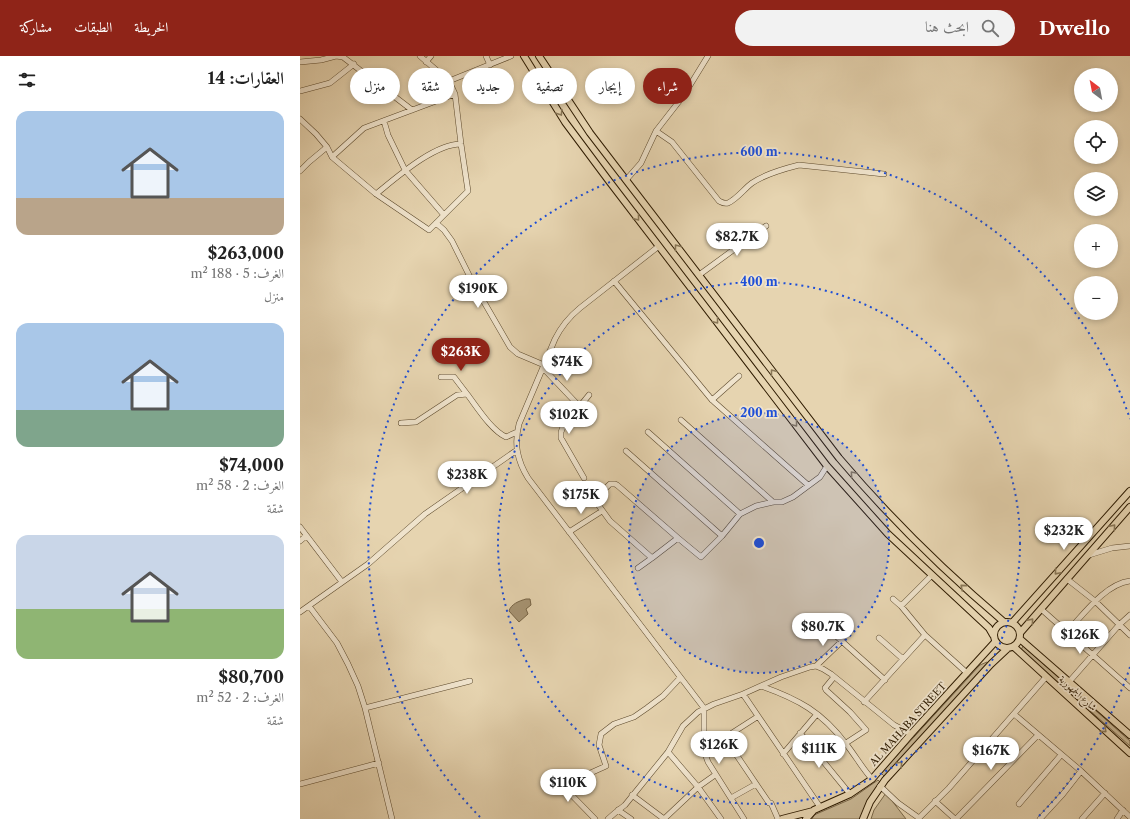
<!DOCTYPE html>
<html lang="ar">
<meta charset="utf-8">
<style>
body{margin:0;font-family:"Libre Caslon Text",Amiri,serif;background:#f2f2f2;color:#222;direction:rtl;height:100vh;display:flex;flex-direction:column;font-size:15px;white-space:nowrap}
*{box-sizing:border-box;margin:0}
p{font-size:13px;color:#767676}
.icon{flex:none;width:22px;height:22px;fill:none;stroke:currentColor;stroke-width:2;stroke-linecap:round;stroke-linejoin:round}
.map{position:relative;flex:1;overflow:hidden;direction:ltr}
.panel{display:flex;flex-direction:column;background:#fff;width:300px}
.panel>*{flex:none}
.guide{position:absolute;left:12px;top:12px;width:380px;height:36px;direction:rtl;display:flex;gap:8px}
.needle{width:26px;rotate:328deg}
.tools{position:absolute;left:774px;top:12px;display:grid;gap:8px}
.tools a{display:grid;place-items:center;width:44px;height:44px;border-radius:50%;background:#fff;box-shadow:0 2px 6px #0003;font-size:20px}
.price{position:absolute;translate:-50% -34px;padding:0 9px;border-radius:14px;background:#fff;color:#222;font-size:13px;line-height:26px;filter:drop-shadow(0 1px 2px #0008)}
.price::after{content:'';position:absolute;left:50%;top:24px;width:12px;height:9px;margin-left:-6px;background:inherit;clip-path:polygon(0 0,100% 0,50% 100%)}
.price.on{background:#8f2418;color:#fff}
ul{padding:0;list-style:none}
li{display:grid;align-content:center;gap:8px;height:212px;padding:0 16px}
li span{display:grid;place-items:center;height:124px;border-radius:12px;color:#555}
li>.icon{margin-inline-start:auto}
span .icon{width:72px;height:72px;fill:#fffc;stroke-width:1}
li b{font-size:17px}
h2{display:flex;justify-content:space-between;align-items:center;height:48px;padding:0 16px;font-size:17px}
.pill{padding:0 14px;border-radius:18px;background:#fff;box-shadow:0 2px 6px #0003;font-size:14px;line-height:36px}
.pill.on{background:#8f2418;color:#fff}
header{display:flex;align-items:center;gap:24px;box-sizing:border-box;height:56px;padding:0 20px;background:#8f2418;color:#fff}
header strong{font-size:19px}
nav{display:flex;gap:22px;margin-inline-start:auto;font-size:14px}
.search{width:280px;height:36px;background:#f2f2f2;display:flex;align-items:center;gap:10px;box-sizing:border-box;padding:0 14px;border-radius:22px;color:#767676;font-size:15px}
main{display:flex;flex:1;min-height:0}
.map>svg:first-child{display:block}
.green{fill:#c7b592;stroke:#7a6849}
.water{fill:#a79574;stroke:#776446}
.lines{fill:none;stroke-linecap:round;stroke-linejoin:round}
.minor-casing{stroke:#5c492c;stroke-width:6}
.major-casing{stroke:#2e1b00;stroke-width:8}
.minor{stroke:#efe3cc;stroke-width:5}
.major{stroke:#e6d4b0;stroke-width:6}
.oneway{stroke:#8a7858}
.ring{fill:none;stroke:#1d4ed8;stroke-width:2;stroke-dasharray:2 4}
.labels{text-anchor:middle;dominant-baseline:central;stroke-width:3.5;stroke-linejoin:round;paint-order:stroke}
.street-label{font-size:10px;fill:#2e1b00;stroke:#efe3cc}
.centre{fill:#1d4ed8;stroke:#efe3cc;stroke-width:2}
.ring-label{font-size:12px;text-anchor:middle;font-weight:bold;fill:#1d4ed8;stroke:#efe3cc;stroke-width:3.5;stroke-linejoin:round;paint-order:stroke}
</style>
<header>
<strong>Dwello</strong>
<div class="search"><svg class="icon" aria-label="search" viewBox="0 0 24 24"><circle cx="10" cy="10" r="6"/><path d="M15 15l6 6"/></svg>ابحث هنا</div>
<nav><a>الخريطة</a><a>الطبقات</a><a>مشاركة</a></nav>
</header>
<main>
<div class="map">
<svg width="830" height="763" viewBox="0 0 830 763">
<rect width="100%" height="100%" fill="#e6d4b0"/>
<filter id="stains"><feTurbulence type="fractalNoise" baseFrequency=".005" numOctaves="4"/><feColorMatrix values="0 0 0 0 .2 0 0 0 0 .09 0 0 0 0 .02 0 0 0 .5 -.17"/></filter>
<radialGradient id="worn" r=".72"><stop offset=".6" stop-color="#630" stop-opacity="0"/><stop offset="1" stop-color="#630" stop-opacity=".3"/></radialGradient>
<!-- green -->
<path class="green" d="M 723,590 L 830,685 L 830,690 L 721,594 Z
M 687,606 L 688,607 L 586,722 L 581,717 L 680,609 Z
M 578,724 L 581,727 L 561,763 L 512,763 L 514,759 L 551,743 Z
M 586,737 L 606,763 L 571,763 L 574,754 Z"/>
<!-- water -->
<path class="water" d="M 226,543 L 230,543 L 231,549 L 226,553 L 228,558 L 219,566 L 209,555 C 211,548 219,545 226,543 Z"/>
<g class="lines">
<defs>
<path id="minor" d="M 120,0 L 149,25
M 186,0 L 190,9
M 0,6 L 21,4 L 36,0 L 43,1 L 112,54
M 126,6 L 131,0
M 0,35 L 30,27 L 54,8
M 0,63 L 16,78 L 27,91 L 32,101 L 76,138 L 129,174 L 168,135 L 161,88 L 155,38 L 149,25 L 211,0
M 84,65 L 88,79 L 105,114 L 144,159
M 356,75 L 372,86 L 419,145 C 423,147 424,148 428,147 C 437,143 444,133 452,127 C 465,118 483,113 499,109 L 584,118
M 32,101 L 64,72 L 155,38
M 0,115 L 9,106 L 27,91
M 326,124 L 341,107 L 356,75 L 384,39 L 408,0
M 76,138 C 97,121 134,88 161,88
M 136,167 L 144,174 L 152,185 L 173,227 L 210,291 L 218,298 L 244,309
M 359,190 L 280,252 C 269,261 261,271 255,283 L 219,368 C 214,388 217,404 228,422 L 404,652 L 404,695 L 408,706 L 444,763
M 399,219 L 466,170
M 314,225 L 412,344 L 508,429
M 243,312 L 280,351
M 141,321 L 154,321 L 167,338
M 412,344 L 439,320
M 381,364 L 473,446
M 101,367 L 116,366 L 157,339 L 167,338 C 177,351 191,374 206,381 L 217,376
M 348,376 L 440,458
M 326,395 L 422,480
M 284,422 L 261,382 L 261,376 L 263,371 L 289,339
M 0,471 L 42,526
M 269,476 L 302,455
M 0,485 L 6,480
M 789,499 L 812,492 L 830,490
M 352,502 L 310,465 L 294,443 L 310,428 L 315,428 L 317,429 L 378,482
M 338,512 L 352,502 L 378,482 L 401,501 L 422,480 L 440,458 L 456,450 L 473,446 L 482,446 L 493,441 L 520,421 L 527,410
M 767,523 L 795,545 L 830,579
M 593,543 L 601,550 L 625,579 L 667,617
M 9,550 L 37,587 L 48,608 L 58,630 L 65,652 L 92,763
M 601,550 L 632,519
M 741,553 L 830,632
M 0,556 L 68,508 L 125,458 L 217,394
M 525,570 L 585,624
M 767,576 C 783,559 805,528 830,525
M 579,582 L 603,603
M 516,610 L 542,585
M 534,621 L 525,632 L 526,634 L 550,656 L 566,674 L 546,687
M 769,626 L 819,569 L 830,559
M 461,630 C 498,643 522,656 546,688 C 555,699 562,712 572,723
M 443,638 L 520,751
M 564,646 L 625,579
M 65,652 L 170,625
M 714,658 L 781,715 L 830,761
M 500,677 L 550,738
M 425,682 L 469,747 L 471,747 L 478,763
M 404,695 L 457,661
M 368,696 L 398,731 L 421,763
M 483,698 L 517,658
M 252,719 L 268,716 L 286,719 L 306,710 L 299,689 L 301,678 L 314,668 L 334,661 L 347,652 L 363,640 L 380,622
M 252,719 L 295,763
M 0,728 L 79,707
M 580,730 L 598,747 L 619,762
M 332,739 L 364,763
M 431,742 L 456,728
M 635,745 L 655,763
M 719,748 L 761,699
M 318,754 L 331,763
M 308,763 L 316,756 L 325,749 L 368,696 L 383,670 L 398,656 L 414,648 L 443,638 L 481,621 L 510,611 L 516,610 L 523,613 L 531,618 L 594,669 L 611,678
M 364,763 L 398,731 L 415,719
M 618,763 L 649,732 L 746,621
M 656,763 L 738,679
M 740,763 L 763,738 L 781,715
M 782,763 L 805,737
M 817,763 L 823,754"/>
<path id="major" d="M 224,0 L 265,66 L 309,125 L 527,410 L 588,478 L 689,572 L 693,579
M 239,0 L 290,77 L 539,402 C 589,461 645,516 704,566
M694 579a13 13 0 1 1 26 0a13 13 0 1 1-26 0Z
M 712,567 L 830,435
M 720,577 L 830,451
M 720,583 L 830,679
M 714,591 L 830,697
M 482,763 L 513,755
M 506,763 L 514,754 L 550,738 L 572,723 L 611,678 L 695,586
M 563,763 L 570,746 L 585,724 L 691,608 L 707,593"/>
</defs>
<!-- minor casing -->
<use href="#minor" class="minor-casing"/>
<!-- major casing -->
<use href="#major" class="major-casing"/>
<!-- minor -->
<use href="#minor" class="minor"/>
<!-- major -->
<use href="#major" class="major"/>
</g>
<!-- one-way arrows -->
<defs><path id="oneway-chevron" d="M-2-3.5L2.5 0L-2 3.5" fill="none" stroke-width="1.6" stroke-linecap="round" stroke-linejoin="round"/></defs>
<g class="oneway">
<use href="#oneway-chevron" transform="translate(260 57) rotate(58)"/>
<use href="#oneway-chevron" transform="translate(337 162) rotate(52)"/>
<use href="#oneway-chevron" transform="translate(377 191) rotate(-127)"/>
<use href="#oneway-chevron" transform="translate(416 265) rotate(52)"/>
<use href="#oneway-chevron" transform="translate(473 316) rotate(-127)"/>
<use href="#oneway-chevron" transform="translate(495 368) rotate(53)"/>
<use href="#oneway-chevron" transform="translate(553 418) rotate(-130)"/>
<use href="#oneway-chevron" transform="translate(813 471) rotate(-49)"/>
<use href="#oneway-chevron" transform="translate(757 516) rotate(131)"/>
<use href="#oneway-chevron" transform="translate(663 531) rotate(-139)"/>
<use href="#oneway-chevron" transform="translate(731 565) rotate(-49)"/>
<use href="#oneway-chevron" transform="translate(804 674) rotate(42)"/>
<use href="#oneway-chevron" transform="translate(600 708) rotate(-47)"/>
</g>
<!-- distance rings -->
<circle cx="459" cy="487" r="130" fill="#1d4ed8" fill-opacity=".12"/>
<g class="ring">
<circle cx="459" cy="487" r="130"/>
<circle cx="459" cy="487" r="261"/>
<path d="M830 611A391 391 0 0 1 738 761M180 761A391 391 0 1 1 830 363"/>
</g>
<g class="labels">
<!-- street labels -->
<g class="street-label">
<text transform="translate(778 637) rotate(42)">شارع الجمهورية</text>
<text transform="translate(608 668) rotate(-48)">AL MAHABA STREET</text>
</g>
</g>
<circle cx="459" cy="487" r="6" class="centre"/>
<g class="ring-label">
<text x="459" y="100">600 m</text>
<text x="459" y="230">400 m</text>
<text x="459" y="361">200 m</text>
</g>
<rect width="100%" height="100%" filter="url(#stains)"/>
<rect width="100%" height="100%" fill="url(#worn)"/>
</svg>
<div class="tools">
<a><svg class="needle" viewBox="-14 -14 28 28"><path d="M0-13l5 13h-10z" fill="#e53935"/><path d="M0 13l5-13h-10z" fill="#767676"/></svg></a>
<a><svg class="icon" aria-label="locate" viewBox="0 0 24 24"><circle cx="12" cy="12" r="6"/><path d="M12 2v4M12 18v4M2 12h4M18 12h4"/></svg></a>
<a><svg class="icon" aria-label="layers" viewBox="0 0 24 24"><path d="M12 4l9 5-9 5-9-5zM3 14l9 5 9-5"/></svg></a>
<a>+</a>
<a>−</a>
</div>
<b class="price" style="left:437px;top:201px">$82.7K</b>
<b class="price" style="left:178px;top:253px">$190K</b>
<b class="price on" style="left:161px;top:316px">$263K</b>
<b class="price" style="left:267px;top:326px">$74K</b>
<b class="price" style="left:269px;top:379px">$102K</b>
<b class="price" style="left:167px;top:439px">$238K</b>
<b class="price" style="left:281px;top:459px">$175K</b>
<b class="price" style="left:764px;top:495px">$232K</b>
<b class="price" style="left:523px;top:591px">$80.7K</b>
<b class="price" style="left:780px;top:599px">$126K</b>
<b class="price" style="left:419px;top:709px">$126K</b>
<b class="price" style="left:519px;top:713px">$111K</b>
<b class="price" style="left:691px;top:715px">$167K</b>
<b class="price" style="left:268px;top:747px">$110K</b>
<div class="guide">
<a class="pill on">شراء</a>
<a class="pill">إيجار</a>
<a class="pill">تصفية</a>
<a class="pill">جديد</a>
<a class="pill">شقة</a>
<a class="pill">منزل</a>
</div>
</div>
<section class="panel">
<h2>العقارات: 14<svg class="icon" aria-label="filters" viewBox="0 0 24 24"><path d="M4 7h16M4 17h16"/><circle cx="9" cy="7" r="2"/><circle cx="15" cy="17" r="2"/></svg></h2>
<ul>
<li><span style="background:linear-gradient(#a9c7e8 70%,#b9a48a 0)"><svg class="icon" aria-label="home" viewBox="0 0 24 24"><path d="M3 11l9-7 9 7M6 9v11h12V9"/></svg></span><div><b>$263,000</b><p>الغرف: 5 · 188 m²</p><p>منزل</p></div></li>
<li><span style="background:linear-gradient(#a9c7e8 70%,#7fa58c 0)"><svg class="icon" aria-label="home" viewBox="0 0 24 24"><path d="M3 11l9-7 9 7M6 9v11h12V9"/></svg></span><div><b>$74,000</b><p>الغرف: 2 · 58 m²</p><p>شقة</p></div></li>
<li><span style="background:linear-gradient(#c9d6e8 60%,#8fb573 0)"><svg class="icon" aria-label="home" viewBox="0 0 24 24"><path d="M3 11l9-7 9 7M6 9v11h12V9"/></svg></span><div><b>$80,700</b><p>الغرف: 2 · 52 m²</p><p>شقة</p></div></li>
</ul>
</section>
</main>
